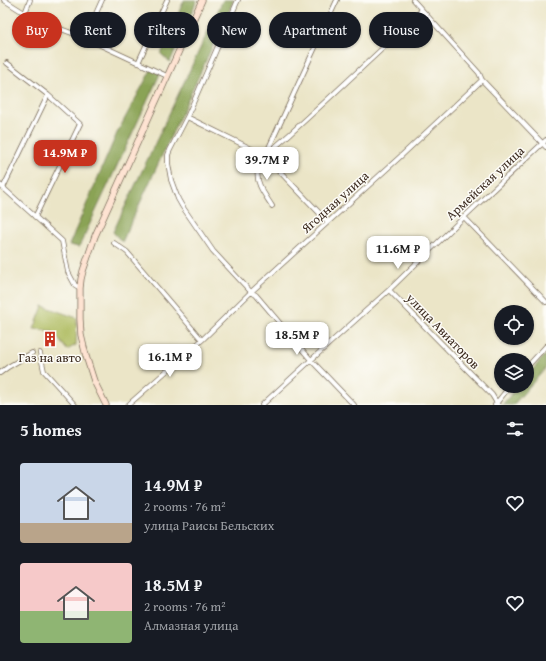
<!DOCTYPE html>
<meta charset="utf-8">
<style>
body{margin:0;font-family:"Gentium Book Plus",serif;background:#20242c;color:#f1f3f6;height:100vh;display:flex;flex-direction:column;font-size:15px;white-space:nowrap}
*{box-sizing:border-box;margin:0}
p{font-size:13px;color:#9ea1a6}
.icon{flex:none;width:22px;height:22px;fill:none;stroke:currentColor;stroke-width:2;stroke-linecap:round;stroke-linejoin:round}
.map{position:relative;height:405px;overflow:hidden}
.panel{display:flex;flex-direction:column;background:#171b24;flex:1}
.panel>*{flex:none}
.guide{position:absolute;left:12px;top:12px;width:522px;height:36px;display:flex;gap:8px}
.fabs{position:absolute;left:494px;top:305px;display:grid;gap:8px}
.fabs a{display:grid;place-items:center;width:40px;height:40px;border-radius:50%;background:#171b24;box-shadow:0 1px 3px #0004;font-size:20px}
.price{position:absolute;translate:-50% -34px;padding:0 9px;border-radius:8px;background:#fff;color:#222;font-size:13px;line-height:26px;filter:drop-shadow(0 1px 2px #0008)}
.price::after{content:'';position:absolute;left:50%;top:24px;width:12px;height:9px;margin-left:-6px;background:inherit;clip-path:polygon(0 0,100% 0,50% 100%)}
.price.active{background:#c8321e;color:#fff}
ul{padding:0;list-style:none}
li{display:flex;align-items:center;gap:12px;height:100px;padding:0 20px}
li span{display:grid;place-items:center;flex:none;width:112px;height:80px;border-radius:4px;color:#555}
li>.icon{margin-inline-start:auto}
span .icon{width:48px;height:48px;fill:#fffc;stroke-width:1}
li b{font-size:17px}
h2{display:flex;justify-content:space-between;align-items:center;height:48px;padding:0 20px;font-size:17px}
.chip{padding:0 14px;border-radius:18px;background:#171b24;box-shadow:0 1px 3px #0004;font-size:14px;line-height:36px}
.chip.active{background:#c8321e;color:#fff}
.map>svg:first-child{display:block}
.green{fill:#aebb5e;stroke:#74723e}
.forest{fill:#8aa355;stroke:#62663a}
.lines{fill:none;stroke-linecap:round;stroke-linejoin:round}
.street-casing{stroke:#796b59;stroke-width:5.5}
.secondary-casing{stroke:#796b59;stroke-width:7}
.street{stroke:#fff;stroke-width:4}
.secondary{stroke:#fee3d2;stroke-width:5.5}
.labels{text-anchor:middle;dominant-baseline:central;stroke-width:3;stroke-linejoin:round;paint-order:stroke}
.street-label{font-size:13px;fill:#3b2a1e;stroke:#fdfcf7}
.poi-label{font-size:13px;fill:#3b2a1e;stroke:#fdfcf7}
</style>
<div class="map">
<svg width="546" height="405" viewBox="0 0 546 405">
<rect width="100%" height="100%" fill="#fdfcf7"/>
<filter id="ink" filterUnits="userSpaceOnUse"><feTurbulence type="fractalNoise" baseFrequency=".025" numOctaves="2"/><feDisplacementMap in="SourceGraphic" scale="8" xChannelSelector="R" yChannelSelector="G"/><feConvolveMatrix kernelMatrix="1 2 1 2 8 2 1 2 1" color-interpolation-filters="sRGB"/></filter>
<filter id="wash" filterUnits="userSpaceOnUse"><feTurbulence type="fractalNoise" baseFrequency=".012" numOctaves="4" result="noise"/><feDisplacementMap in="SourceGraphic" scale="16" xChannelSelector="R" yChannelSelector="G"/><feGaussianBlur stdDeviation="0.9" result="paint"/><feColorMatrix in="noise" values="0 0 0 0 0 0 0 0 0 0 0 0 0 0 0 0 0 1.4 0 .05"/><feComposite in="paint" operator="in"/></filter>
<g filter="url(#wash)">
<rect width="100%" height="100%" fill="#ebe5c7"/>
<!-- green -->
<path class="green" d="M 43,306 L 77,318 L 76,345 L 67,350 L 53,332 L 45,330 L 34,329 Z"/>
<!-- forest -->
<path class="forest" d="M 184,0 L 197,0 L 170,62 L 161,54 Z
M 223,0 L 234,0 L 122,242 L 113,232 Z
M 152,68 L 160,74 L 79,247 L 69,245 L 117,133 Z
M 546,354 L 546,368 L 513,405 L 502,405 L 518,386 L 527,386 L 527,376 Z"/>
</g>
<g filter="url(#ink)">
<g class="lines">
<defs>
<path id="street" d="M 4,0 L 34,19 L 85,38 L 167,76
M 238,0 L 187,117 L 170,150 L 168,155 L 168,163 L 171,180 L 178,199 L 182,206 L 213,251 L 251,292 L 256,295 L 311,360 L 354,405
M 413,0 L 479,73 L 482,80 L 546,147
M 25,13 L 30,0
M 85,38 L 102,0
M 7,63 L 48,95 L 80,124 L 35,217
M 138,63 L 167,0
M 187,117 L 264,155 L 266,154 L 337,0
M 267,154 L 290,134 L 326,101 L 397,35 L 422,10
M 0,185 L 62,241 L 68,272 L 75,285 L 80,288
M 3,188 L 48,95
M 272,206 C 266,196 255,183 258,171 C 259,166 262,160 264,155 L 328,222
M 464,217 L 546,302
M 114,243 L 127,252 L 202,340
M 389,290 L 492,395 L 498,405
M 40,353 L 44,371 L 75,405
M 527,367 L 546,346
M 0,373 L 8,367 L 32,353
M 128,405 L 202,340 L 251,292 L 401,156 L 482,80
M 262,405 L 311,360 L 389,290 L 464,217 L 546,140
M 495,405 L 510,386"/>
<path id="secondary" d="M 106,405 L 94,381 L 86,356 L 81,335 L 80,319 L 80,288 L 81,279 L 83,271 L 95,236 L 202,0"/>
</defs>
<!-- street casing -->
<use href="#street" class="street-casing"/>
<!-- secondary casing -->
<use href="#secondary" class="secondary-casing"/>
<!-- street -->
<use href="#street" class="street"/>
<!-- secondary -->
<use href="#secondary" class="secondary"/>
</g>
</g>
<!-- icons -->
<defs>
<symbol id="building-bare" viewBox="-9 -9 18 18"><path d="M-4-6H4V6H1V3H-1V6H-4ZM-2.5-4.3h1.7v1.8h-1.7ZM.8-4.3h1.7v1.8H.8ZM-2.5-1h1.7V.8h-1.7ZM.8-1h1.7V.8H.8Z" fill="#c8321e" stroke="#fdfcf7" stroke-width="2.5" paint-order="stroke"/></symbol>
</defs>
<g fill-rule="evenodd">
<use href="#building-bare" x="39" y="328" width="22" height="22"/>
</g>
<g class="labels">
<!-- street labels -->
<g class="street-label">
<text transform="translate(485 183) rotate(-43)">Армейская улица</text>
<text transform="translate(335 202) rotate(-42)">Ягодная улица</text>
<text transform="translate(443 331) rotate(46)">улица Авиаторов</text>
</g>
<!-- poi labels -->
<g class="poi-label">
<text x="50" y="357">Газ на авто</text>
</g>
</g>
</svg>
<div class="fabs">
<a><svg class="icon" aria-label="locate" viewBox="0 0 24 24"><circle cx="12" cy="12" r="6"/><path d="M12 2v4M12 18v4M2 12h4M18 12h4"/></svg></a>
<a><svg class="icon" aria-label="layers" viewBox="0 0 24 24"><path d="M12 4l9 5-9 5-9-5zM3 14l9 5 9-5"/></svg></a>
</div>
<b class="price active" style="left:65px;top:174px">14.9M ₽</b>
<b class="price" style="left:267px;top:181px">39.7M ₽</b>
<b class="price" style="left:398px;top:270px">11.6M ₽</b>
<b class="price" style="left:297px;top:356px">18.5M ₽</b>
<b class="price" style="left:170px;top:378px">16.1M ₽</b>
<div class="guide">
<a class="chip active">Buy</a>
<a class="chip">Rent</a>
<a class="chip">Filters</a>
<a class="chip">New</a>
<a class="chip">Apartment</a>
<a class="chip">House</a>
</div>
</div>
<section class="panel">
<h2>5 homes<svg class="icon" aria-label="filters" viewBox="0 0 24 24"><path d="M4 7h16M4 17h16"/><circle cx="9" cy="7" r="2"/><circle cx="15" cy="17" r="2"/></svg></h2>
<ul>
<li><span style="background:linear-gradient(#c9d6e8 75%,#b9a48a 0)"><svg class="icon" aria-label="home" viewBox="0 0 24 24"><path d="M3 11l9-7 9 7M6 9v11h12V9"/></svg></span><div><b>14.9M ₽</b><p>2 rooms · 76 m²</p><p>улица Раисы Бельских</p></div><svg class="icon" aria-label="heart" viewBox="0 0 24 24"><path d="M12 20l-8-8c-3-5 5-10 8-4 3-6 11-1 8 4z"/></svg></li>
<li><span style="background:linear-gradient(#f6c9c9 60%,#8fb573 0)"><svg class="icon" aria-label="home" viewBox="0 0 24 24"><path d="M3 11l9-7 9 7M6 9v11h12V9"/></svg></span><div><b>18.5M ₽</b><p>2 rooms · 76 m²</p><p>Алмазная улица</p></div><svg class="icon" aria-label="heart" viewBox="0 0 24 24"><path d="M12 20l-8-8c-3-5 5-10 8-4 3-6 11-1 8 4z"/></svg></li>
</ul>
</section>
